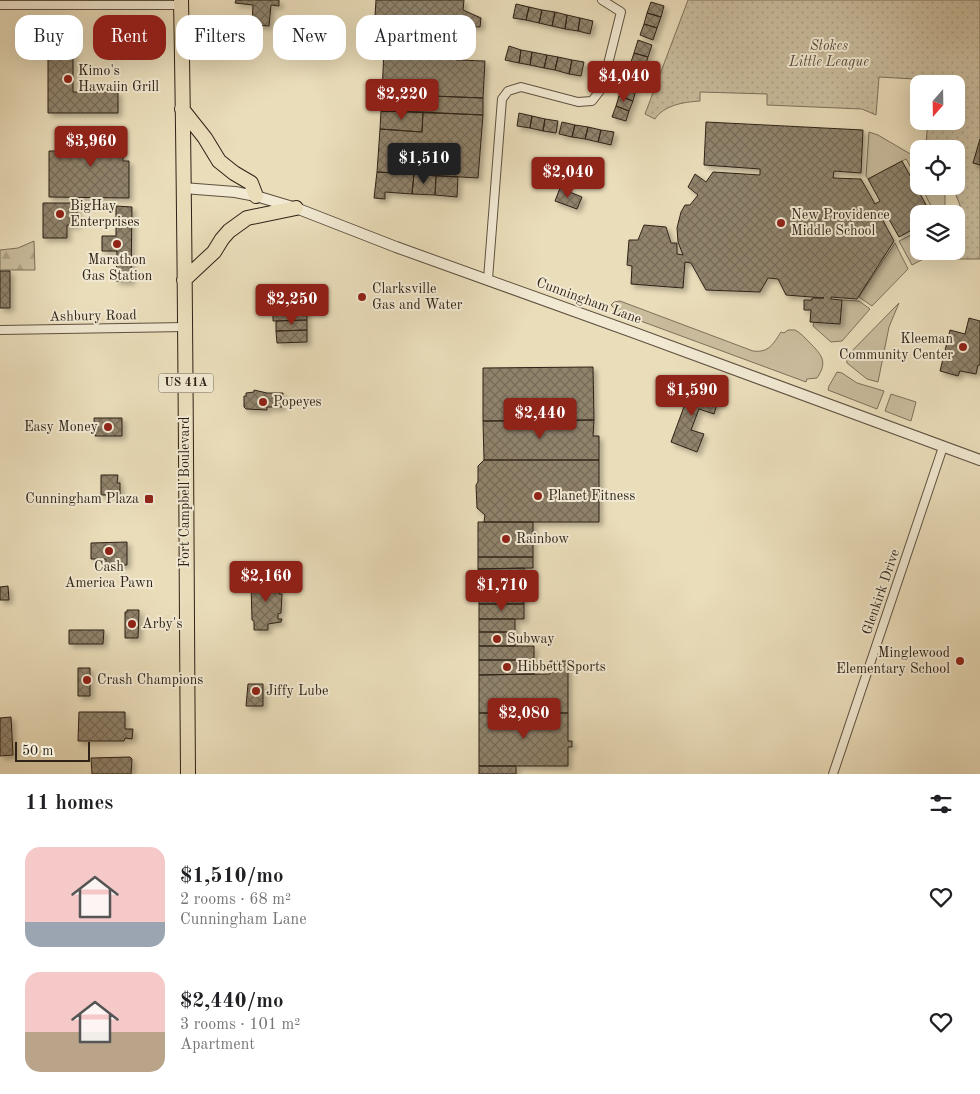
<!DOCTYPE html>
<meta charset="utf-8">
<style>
body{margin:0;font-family:"Old Standard TT",serif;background:#f2f2f2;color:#202124;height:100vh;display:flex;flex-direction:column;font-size:19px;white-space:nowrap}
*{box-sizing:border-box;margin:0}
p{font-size:16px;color:#757577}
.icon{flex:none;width:28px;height:28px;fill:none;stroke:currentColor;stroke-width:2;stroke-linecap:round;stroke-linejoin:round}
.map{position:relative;height:774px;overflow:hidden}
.panel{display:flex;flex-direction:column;background:#fff;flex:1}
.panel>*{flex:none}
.guide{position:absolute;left:15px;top:15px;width:500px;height:45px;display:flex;gap:10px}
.needle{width:32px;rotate:200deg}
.tools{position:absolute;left:910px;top:75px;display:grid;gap:10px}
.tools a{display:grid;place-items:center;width:55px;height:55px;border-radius:10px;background:#fff;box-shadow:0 5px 20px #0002;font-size:25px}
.scale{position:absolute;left:15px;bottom:12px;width:75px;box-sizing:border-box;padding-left:5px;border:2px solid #2f2217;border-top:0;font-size:14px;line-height:18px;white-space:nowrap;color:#2f2217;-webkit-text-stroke:4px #f1e9d2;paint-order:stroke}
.price{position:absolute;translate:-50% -42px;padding:0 11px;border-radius:5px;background:#8f2418;color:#fff;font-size:16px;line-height:32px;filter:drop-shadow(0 1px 2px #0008)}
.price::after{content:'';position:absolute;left:50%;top:30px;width:15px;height:11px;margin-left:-8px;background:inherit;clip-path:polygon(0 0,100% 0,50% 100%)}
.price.on{background:#222;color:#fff}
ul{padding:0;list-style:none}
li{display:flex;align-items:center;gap:15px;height:125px;padding:0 25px}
li span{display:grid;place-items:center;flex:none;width:140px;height:100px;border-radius:15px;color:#555}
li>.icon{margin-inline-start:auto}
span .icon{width:60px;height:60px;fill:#fffc;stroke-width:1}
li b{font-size:21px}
h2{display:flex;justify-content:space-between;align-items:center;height:60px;padding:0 25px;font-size:21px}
.tag{padding:0 18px;border-radius:15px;background:#fff;box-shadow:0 5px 20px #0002;font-size:18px;line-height:45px}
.tag.on{background:#8f2418;color:#fff}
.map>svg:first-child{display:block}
.green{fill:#cabd9e;stroke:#7c705a}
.forest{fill:url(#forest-firs);stroke:#7c705a}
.park{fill:url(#park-dots);stroke:#7c705a}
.building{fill:url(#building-cross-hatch);stroke:#2f2217;filter:url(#shadow)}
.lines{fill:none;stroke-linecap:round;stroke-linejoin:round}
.minor-casing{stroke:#5e5140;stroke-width:10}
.tertiary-casing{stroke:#5e5140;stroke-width:12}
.trunk-casing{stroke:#2f2217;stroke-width:16}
.minor{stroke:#f1e9d2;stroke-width:8}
.tertiary{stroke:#f1e9d2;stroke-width:10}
.trunk{stroke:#eaddba;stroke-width:14}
.poi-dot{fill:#8f2418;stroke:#f1e9d2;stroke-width:2}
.labels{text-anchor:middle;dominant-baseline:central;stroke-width:4;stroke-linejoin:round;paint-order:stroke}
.shield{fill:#f1e9d2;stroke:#695e4f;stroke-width:1}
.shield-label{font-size:12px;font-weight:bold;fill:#2f2217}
.park-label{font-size:14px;font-style:italic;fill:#564939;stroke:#f1e9d2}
.poi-label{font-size:14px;fill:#2f2217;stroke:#f1e9d2;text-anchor:start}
.street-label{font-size:14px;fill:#2f2217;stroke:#f1e9d2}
</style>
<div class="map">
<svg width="980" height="774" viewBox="0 0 980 774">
<defs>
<pattern id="forest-firs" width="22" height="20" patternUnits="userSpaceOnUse" patternTransform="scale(1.25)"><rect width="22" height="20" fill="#cabd9e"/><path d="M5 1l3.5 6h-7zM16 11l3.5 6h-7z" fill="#aea287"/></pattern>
<pattern id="park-dots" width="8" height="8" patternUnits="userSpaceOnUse" patternTransform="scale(1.25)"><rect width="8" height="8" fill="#cabd9e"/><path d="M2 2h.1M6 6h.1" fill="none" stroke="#aea287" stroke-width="1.8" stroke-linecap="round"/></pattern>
<pattern id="building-cross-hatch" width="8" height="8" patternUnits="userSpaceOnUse" patternTransform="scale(1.25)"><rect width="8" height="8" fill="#90836c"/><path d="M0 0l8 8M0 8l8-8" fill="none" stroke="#766b58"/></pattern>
<filter id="shadow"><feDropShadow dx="3.5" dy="3.5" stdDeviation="2.5" flood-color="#0004"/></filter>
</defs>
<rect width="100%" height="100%" fill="#eaddba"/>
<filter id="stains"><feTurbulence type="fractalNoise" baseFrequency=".004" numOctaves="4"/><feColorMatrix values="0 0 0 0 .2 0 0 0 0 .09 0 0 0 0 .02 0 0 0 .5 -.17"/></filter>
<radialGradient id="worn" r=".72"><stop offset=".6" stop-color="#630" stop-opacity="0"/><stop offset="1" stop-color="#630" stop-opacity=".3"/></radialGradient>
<!-- green -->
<path class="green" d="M 869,132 L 878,135 L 919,159 L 919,182 L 906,159 L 868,179 L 866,176 Z
M 921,186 L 945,186 L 945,214 L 935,214 Z
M 919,231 L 919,251 L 938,251 L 936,256 L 927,257 L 912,265 L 899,241 Z
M 895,243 L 908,269 L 872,306 L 859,297 Z
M 842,300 L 859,301 L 870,309 L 842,341 L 831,342 L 813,326 L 814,322 Z
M 620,301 L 753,351 C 769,353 773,344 781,332 L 784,333 L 788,330 L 795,330 C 801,333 805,338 810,343 C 822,355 828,362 817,378 L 807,379 L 806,382 L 619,313 L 611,305 L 614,302 Z
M 899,303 L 889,327 L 878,382 L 867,379 L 847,363 L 846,357 Z
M 837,372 L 842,373 L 857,383 L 884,391 L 877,409 L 828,390 L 829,386 Z
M 891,394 L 916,402 L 911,421 L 885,411 Z"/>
<!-- forest -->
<path class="forest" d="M 34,241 L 35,270 L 0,270 L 0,250 L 18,248 Z"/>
<!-- park -->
<path class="park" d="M 688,0 L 980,0 L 980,259 L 955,259 L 960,205 L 952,186 L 956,186 L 956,149 L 928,149 L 926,143 L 928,121 L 956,121 L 956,84 L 932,84 L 932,80 L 879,77 L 876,115 L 862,109 L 767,105 L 767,94 L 700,92 L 700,101 C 684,102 664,105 655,119 L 645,114 Z"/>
<!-- building -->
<path class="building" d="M 236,0 L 279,0 L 279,6 L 271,5 L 269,26 L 252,25 L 253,5 L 235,3 Z
M 376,0 L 464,0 L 463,10 L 481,18 L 480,27 L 462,26 L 460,54 L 373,48 Z
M 651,2 L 664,6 L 661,17 L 647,13 Z
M 516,4 L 529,7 L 526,20 L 513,18 Z
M 529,7 L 542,10 L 539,23 L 526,20 Z
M 542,10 L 555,12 L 552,26 L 539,23 Z
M 555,12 L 567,15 L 565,29 L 552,26 Z
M 647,13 L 661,17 L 657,28 L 644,24 Z
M 567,15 L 580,18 L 578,31 L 565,29 Z
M 580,18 L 593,21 L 590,34 L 578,31 Z
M 644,24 L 657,28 L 653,40 L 640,35 Z
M 48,31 L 53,31 L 53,40 L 64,41 L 64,38 L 73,38 L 73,92 L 118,92 L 118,113 L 48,113 Z
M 638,40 L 652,45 L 648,57 L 634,53 Z
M 509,46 L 521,50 L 519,63 L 505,60 Z
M 384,49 L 456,53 L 456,60 L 485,61 L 483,98 L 382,94 Z
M 521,50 L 532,52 L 530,65 L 519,63 Z
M 532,52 L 547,55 L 544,68 L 530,65 Z
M 634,53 L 648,57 L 644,70 L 630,65 Z
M 547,55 L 558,57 L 555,70 L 544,68 Z
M 558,57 L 572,60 L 569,74 L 555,70 Z
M 572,60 L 584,62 L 581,76 L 569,74 Z
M 630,65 L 644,70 L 640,82 L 626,78 Z
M 623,86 L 636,90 L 633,101 L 619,96 Z
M 382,94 L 483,98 L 483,115 L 381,111 Z
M 619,96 L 633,101 L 629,111 L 616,106 Z
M 616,106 L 629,111 L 626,121 L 612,117 Z
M 381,111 L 423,112 L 422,132 L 380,129 Z
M 423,112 L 483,115 L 478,178 L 377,172 L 380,129 L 422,132 Z
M 519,113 L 532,116 L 530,128 L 517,126 Z
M 532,116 L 545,119 L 543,131 L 530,128 Z
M 545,119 L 558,121 L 556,133 L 543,131 Z
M 562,122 L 575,125 L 572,137 L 559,134 Z
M 706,122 L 863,130 L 861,173 L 834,171 L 833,178 L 861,179 L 875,204 L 880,201 L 868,179 L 902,161 L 931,214 L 919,214 L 919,226 L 899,237 L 886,214 L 881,217 L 894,241 L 857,299 L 831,297 L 831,299 L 842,300 L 840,324 L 810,322 L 811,310 L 804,310 L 804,300 L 812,300 L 812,298 L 824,298 L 786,295 L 778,279 L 768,278 L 760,292 L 706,290 L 691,263 L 685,262 L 683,288 L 631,284 L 632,266 L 627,265 L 629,240 L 638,240 L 644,225 L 666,227 L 671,243 L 677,243 L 677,254 L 683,255 L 678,242 L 677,228 L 681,212 L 685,205 L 690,205 L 698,195 L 688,187 L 695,174 L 706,182 L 713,172 L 760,175 L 760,169 L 704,165 Z
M 575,125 L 588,127 L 585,139 L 572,137 Z
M 588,127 L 601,130 L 598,142 L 585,139 Z
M 84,130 L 123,130 L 123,161 L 129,161 L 129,198 L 49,197 L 49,151 L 84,151 Z
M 601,130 L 614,132 L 611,145 L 598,142 Z
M 980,139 L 980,165 L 973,163 Z
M 377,172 L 414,174 L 412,194 L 385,192 L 385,199 L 374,198 Z
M 414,174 L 436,176 L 435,195 L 412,194 Z
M 436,176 L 458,177 L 457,197 L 435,195 Z
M 560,188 L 582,197 L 577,209 L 555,201 Z
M 43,203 L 77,203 L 77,225 L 67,225 L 67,238 L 43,238 Z
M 116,206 L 132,207 L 131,281 L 116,281 L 117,251 L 102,251 L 102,236 L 116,236 Z
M 0,271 L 10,271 L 10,308 L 0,308 Z
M 276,291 L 306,291 L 307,320 L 273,321 L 273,308 L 276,307 Z
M 969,318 L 980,321 L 980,365 L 978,365 L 976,374 L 960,371 L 958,376 L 940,371 L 950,330 L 965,334 Z
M 307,320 L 307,330 L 276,331 L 276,321 Z
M 307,330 L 307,342 L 277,343 L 276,331 Z
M 593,367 L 594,420 L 483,421 L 483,368 Z
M 684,385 L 719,398 L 714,414 L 699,409 L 691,430 L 704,434 L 697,452 L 671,442 L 685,404 L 678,402 Z
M 254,390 L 267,393 L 283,393 L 282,407 L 267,407 L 267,410 L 246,409 L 244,407 L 244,396 L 246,396 L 246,393 L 254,392 Z
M 94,418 L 122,418 L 122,436 L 95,436 Z
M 594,420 L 593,436 L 599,436 L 599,460 L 484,460 L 483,421 Z
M 484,460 L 599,460 L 599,522 L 484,522 L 485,515 L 477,508 L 476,485 L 478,482 L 478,466 Z
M 101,475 L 118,475 L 117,483 L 120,483 L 120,495 L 101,495 Z
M 478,522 L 533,522 L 533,557 L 478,557 Z
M 127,542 L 127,565 L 113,565 L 113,563 L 106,564 L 106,559 L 91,559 L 91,543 Z
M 478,557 L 533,557 L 533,568 L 478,569 Z
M 524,568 L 524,578 L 479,578 L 478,569 Z
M 479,578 L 524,578 L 524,589 L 479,589 Z
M 276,579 L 279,580 L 279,594 L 282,594 L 281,613 L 278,614 L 278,619 L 282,619 L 281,622 L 268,624 L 268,630 L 254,630 L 254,621 L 252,620 L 251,582 L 257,582 L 257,580 L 276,580 L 276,582 Z
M 8,586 L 9,600 L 0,600 L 0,587 Z
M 479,589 L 524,589 L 524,604 L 479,604 Z
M 479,604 L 524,604 L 524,619 L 479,619 Z
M 127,610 L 139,610 L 138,638 L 125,638 L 125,612 L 127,612 Z
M 479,619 L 515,619 L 515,632 L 479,632 Z
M 69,630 L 104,630 L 103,644 L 69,644 Z
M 479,632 L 515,632 L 515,646 L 479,646 Z
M 479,646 L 534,646 L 534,660 L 479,660 Z
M 479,660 L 534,660 L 534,674 L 479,675 Z
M 550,661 L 568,661 L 568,713 L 479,713 L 479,675 L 550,674 Z
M 78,668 L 90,668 L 90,696 L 78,696 Z
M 248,684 L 263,684 L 263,706 L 246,706 Z
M 79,712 L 125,712 L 125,729 L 133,729 L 132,739 L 125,738 L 124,741 L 78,741 Z
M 479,713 L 568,713 L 568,741 L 572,741 L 572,747 L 568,747 L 568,766 L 479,766 Z
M 11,717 L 13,755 L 0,756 L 0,718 Z
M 130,757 L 132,759 L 131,774 L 92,774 L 91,758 Z
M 479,766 L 516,766 L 516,774 L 479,774 Z"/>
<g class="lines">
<defs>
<path id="minor" d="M 0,5 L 182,5
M 488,279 L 502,99 L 508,91 L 521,87 L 578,102 L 592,101 L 602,88 L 621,12 L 602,0
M 0,330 L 186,327
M 833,774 L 943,447"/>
<path id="tertiary" d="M 183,188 L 235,192 L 256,196 L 296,208 L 396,247 L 635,333 L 980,460"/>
<path id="trunk" d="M 181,0 C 186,258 186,516 188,774
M 182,109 L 205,138 L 219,161 L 234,173 L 251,183 L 256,196
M 184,280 L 214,252 L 222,239 L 229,231 L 247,218 L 296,208"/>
</defs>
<!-- minor casing -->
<use href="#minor" class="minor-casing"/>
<!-- tertiary casing -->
<use href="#tertiary" class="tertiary-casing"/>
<!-- trunk casing -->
<use href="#trunk" class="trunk-casing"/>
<!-- minor -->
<use href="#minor" class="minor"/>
<!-- tertiary -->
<use href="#tertiary" class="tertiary"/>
<!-- trunk -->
<use href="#trunk" class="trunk"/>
</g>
<!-- markers -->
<g class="poi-dot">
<circle cx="68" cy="79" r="5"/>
<circle cx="60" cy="214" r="5"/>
<circle cx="781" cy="223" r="5"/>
<circle cx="117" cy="244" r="5"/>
<circle cx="362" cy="297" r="5"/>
<circle cx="963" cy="347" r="5"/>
<circle cx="263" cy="402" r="5"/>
<circle cx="108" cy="427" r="5"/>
<circle cx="538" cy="496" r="5"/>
<rect x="144" y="494" width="10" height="10" rx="2.5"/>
<circle cx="506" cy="539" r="5"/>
<circle cx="109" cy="551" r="5"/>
<circle cx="132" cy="624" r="5"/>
<circle cx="497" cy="639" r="5"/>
<circle cx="960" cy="661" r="5"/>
<circle cx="507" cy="667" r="5"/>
<circle cx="87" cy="680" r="5"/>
<circle cx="256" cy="691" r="5"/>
</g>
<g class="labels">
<!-- shield labels -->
<rect class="shield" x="158.5" y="373.5" width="55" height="19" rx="4"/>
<g class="shield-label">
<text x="186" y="383">US 41A</text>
</g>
<!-- park labels -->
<g class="park-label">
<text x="829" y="46">Stokes<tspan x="829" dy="16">Little League</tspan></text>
</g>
<!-- poi labels -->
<g class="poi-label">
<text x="78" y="71">Kimo's<tspan x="78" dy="16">Hawaiin Grill</tspan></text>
<text x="70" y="206">BigHay<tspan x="70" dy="16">Enterprises</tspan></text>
<text x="791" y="215">New Providence<tspan x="791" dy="16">Middle School</tspan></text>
<text x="117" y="260" text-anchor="middle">Marathon<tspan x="117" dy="16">Gas Station</tspan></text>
<text x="372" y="289">Clarksville<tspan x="372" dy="16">Gas and Water</tspan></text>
<text x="953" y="339" text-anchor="end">Kleeman<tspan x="953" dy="16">Community Center</tspan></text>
<text x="273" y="402">Popeyes</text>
<text x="98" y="427" text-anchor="end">Easy Money</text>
<text x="548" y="496">Planet Fitness</text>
<text x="139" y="499" text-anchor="end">Cunningham Plaza</text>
<text x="516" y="539">Rainbow</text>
<text x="109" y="567" text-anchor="middle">Cash<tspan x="109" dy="16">America Pawn</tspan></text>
<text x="142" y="624">Arby's</text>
<text x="507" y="639">Subway</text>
<text x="950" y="653" text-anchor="end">Minglewood<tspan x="950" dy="16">Elementary School</tspan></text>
<text x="517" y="667">Hibbett Sports</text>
<text x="97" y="680">Crash Champions</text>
<text x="266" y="691">Jiffy Lube</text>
</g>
<!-- street labels -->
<g class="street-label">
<text transform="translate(589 301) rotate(20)">Cunningham Lane</text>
<text transform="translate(93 316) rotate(-1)">Ashbury Road</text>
<text transform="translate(185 492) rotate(-90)">Fort Campbell Boulevard</text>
<text transform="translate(881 592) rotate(-71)">Glenkirk Drive</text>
</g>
</g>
<rect width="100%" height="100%" filter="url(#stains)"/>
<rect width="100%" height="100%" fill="url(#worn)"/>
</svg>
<div class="tools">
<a><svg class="needle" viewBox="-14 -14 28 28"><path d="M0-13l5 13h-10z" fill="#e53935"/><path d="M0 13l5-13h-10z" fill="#757577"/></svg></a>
<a><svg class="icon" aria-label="locate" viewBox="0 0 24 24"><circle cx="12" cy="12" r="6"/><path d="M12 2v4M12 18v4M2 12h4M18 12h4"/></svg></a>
<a><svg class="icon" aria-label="layers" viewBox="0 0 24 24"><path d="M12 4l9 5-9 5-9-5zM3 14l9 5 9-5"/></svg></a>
</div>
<div class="scale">50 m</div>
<b class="price" style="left:624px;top:103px">$4,040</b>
<b class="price" style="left:402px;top:121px">$2,220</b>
<b class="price" style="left:91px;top:168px">$3,960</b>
<b class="price on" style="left:424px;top:185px">$1,510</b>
<b class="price" style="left:568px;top:199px">$2,040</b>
<b class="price" style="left:292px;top:326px">$2,250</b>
<b class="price" style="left:692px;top:417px">$1,590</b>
<b class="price" style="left:540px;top:440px">$2,440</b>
<b class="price" style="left:266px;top:603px">$2,160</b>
<b class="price" style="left:502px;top:612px">$1,710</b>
<b class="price" style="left:524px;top:740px">$2,080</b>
<div class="guide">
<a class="tag">Buy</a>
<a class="tag on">Rent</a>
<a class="tag">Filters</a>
<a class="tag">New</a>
<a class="tag">Apartment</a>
</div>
</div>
<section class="panel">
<h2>11 homes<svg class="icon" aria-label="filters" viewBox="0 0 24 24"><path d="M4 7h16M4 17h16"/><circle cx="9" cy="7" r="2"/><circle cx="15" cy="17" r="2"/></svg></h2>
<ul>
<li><span style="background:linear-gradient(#f6c9c9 75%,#9aa5b1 0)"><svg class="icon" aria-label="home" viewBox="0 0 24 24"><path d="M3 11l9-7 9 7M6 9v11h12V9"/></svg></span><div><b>$1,510/mo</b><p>2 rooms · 68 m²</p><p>Cunningham Lane</p></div><svg class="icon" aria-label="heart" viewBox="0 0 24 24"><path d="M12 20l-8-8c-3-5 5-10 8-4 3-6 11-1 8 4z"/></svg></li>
<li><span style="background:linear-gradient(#f6c9c9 60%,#b9a48a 0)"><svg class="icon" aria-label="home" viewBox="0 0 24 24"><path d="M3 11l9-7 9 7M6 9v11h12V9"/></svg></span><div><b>$2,440/mo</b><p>3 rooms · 101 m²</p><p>Apartment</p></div><svg class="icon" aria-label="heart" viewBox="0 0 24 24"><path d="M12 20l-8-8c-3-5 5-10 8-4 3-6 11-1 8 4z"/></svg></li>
</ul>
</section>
